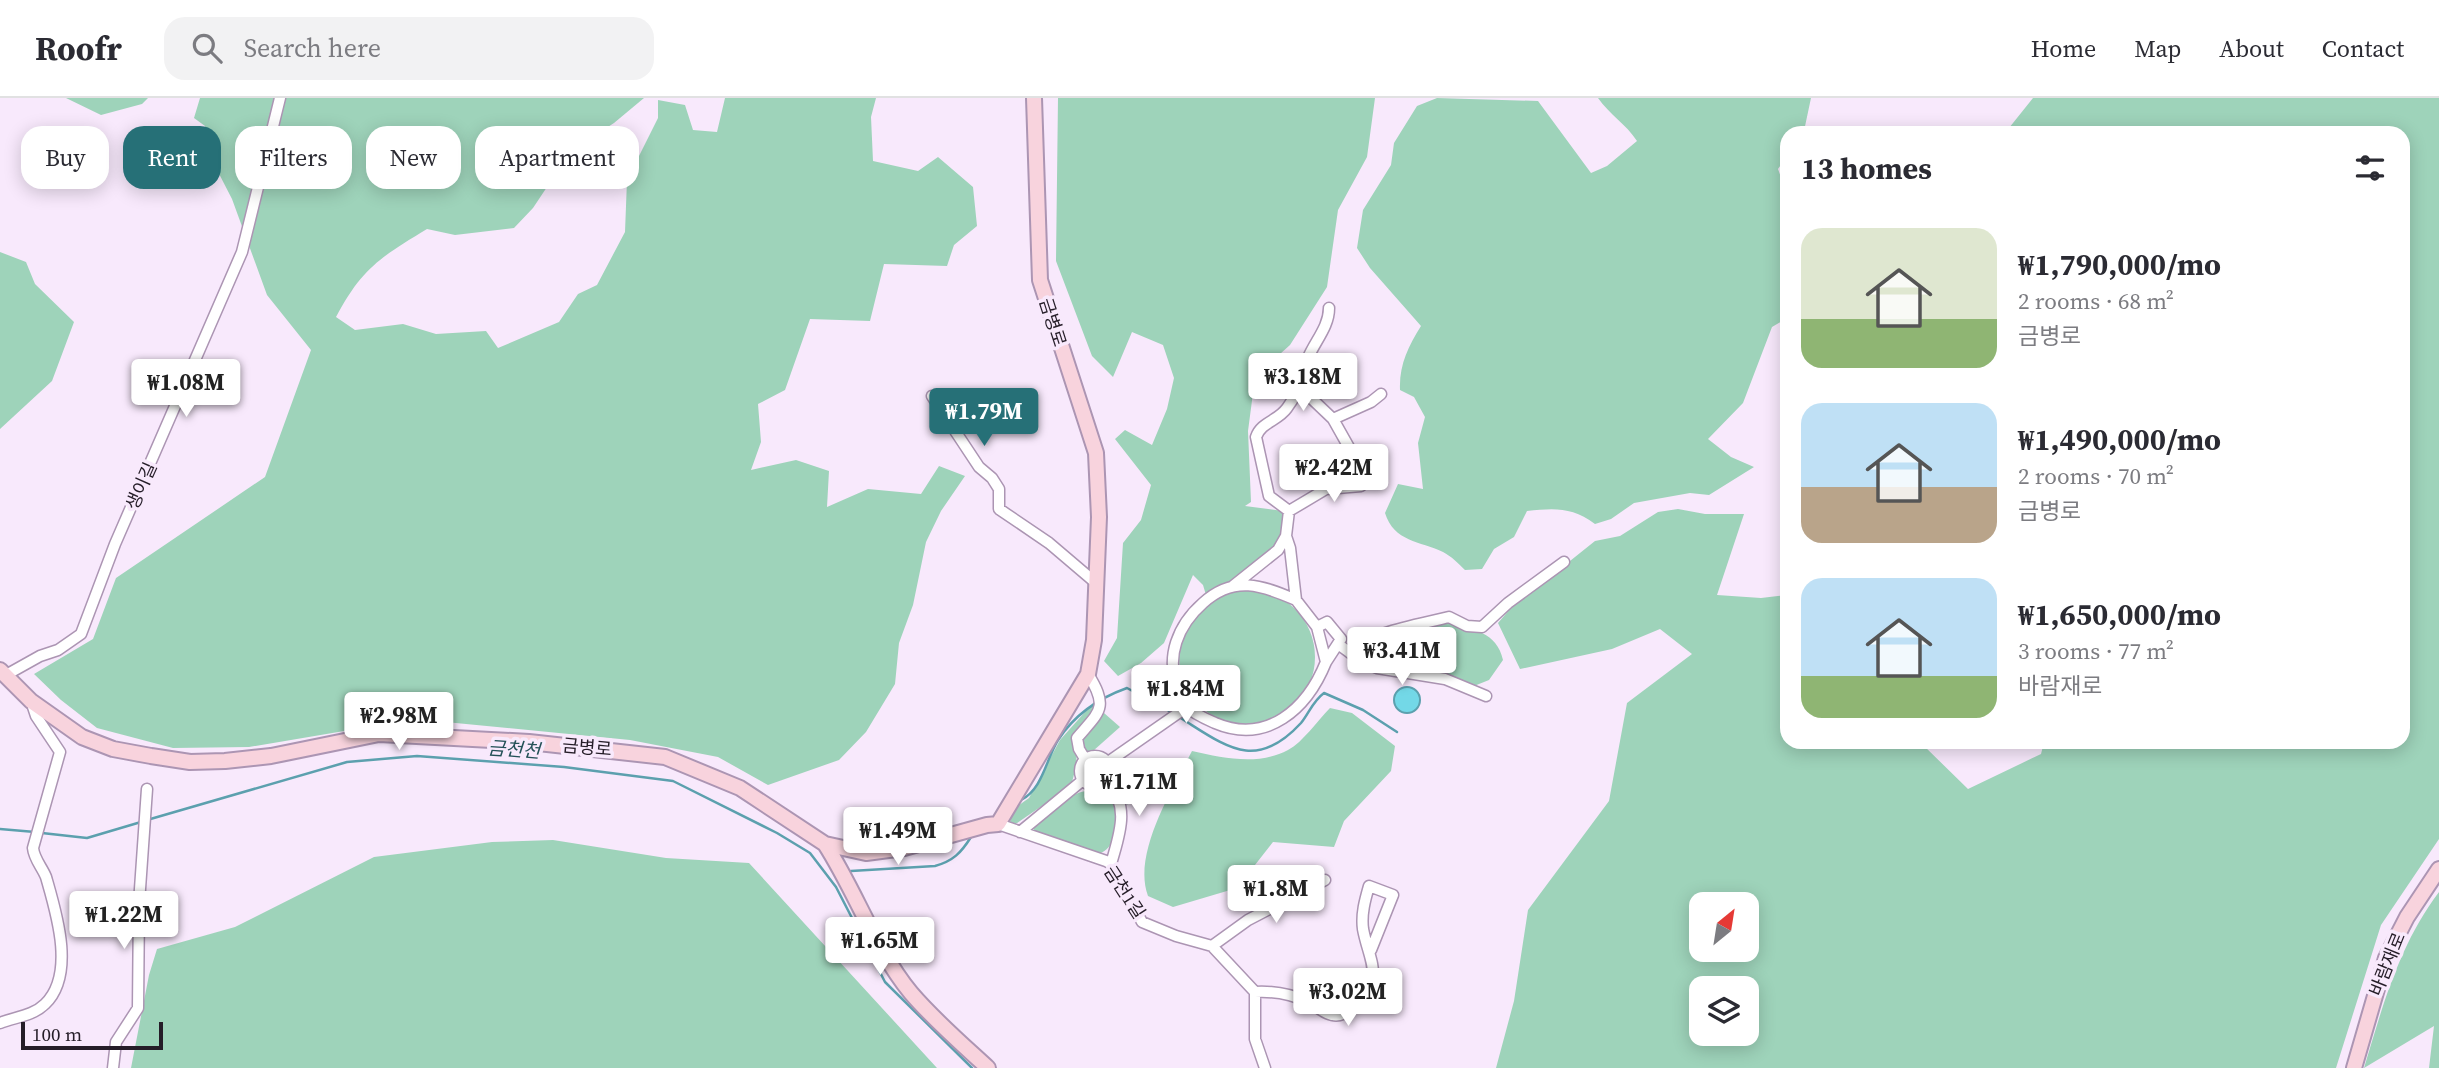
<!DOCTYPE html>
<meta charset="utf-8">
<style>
body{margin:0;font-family:"Source Serif 4","Noto Sans KR",serif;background:#f2f2f3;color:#2b2b33;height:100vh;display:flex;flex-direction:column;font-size:26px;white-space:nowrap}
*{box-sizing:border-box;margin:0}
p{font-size:23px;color:#7c7c81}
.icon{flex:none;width:38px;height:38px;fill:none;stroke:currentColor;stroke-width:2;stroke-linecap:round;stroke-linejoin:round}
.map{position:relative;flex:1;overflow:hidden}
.details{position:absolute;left:1780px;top:28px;width:630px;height:623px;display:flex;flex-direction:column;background:#fff;border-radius:21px;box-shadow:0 4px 18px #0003}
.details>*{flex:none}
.banner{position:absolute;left:21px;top:28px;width:665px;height:63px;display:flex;gap:14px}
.needle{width:46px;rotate:30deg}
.fabs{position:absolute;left:1689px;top:794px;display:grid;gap:14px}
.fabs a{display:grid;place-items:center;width:70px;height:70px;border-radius:14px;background:#fff;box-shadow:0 4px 18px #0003;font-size:35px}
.scale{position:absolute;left:21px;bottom:18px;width:142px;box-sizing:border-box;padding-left:7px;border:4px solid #251d28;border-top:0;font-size:19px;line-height:24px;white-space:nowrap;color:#251d28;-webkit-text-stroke:5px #f8e9fc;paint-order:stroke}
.price{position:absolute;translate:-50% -60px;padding:0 16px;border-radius:7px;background:#fff;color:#222;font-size:23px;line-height:46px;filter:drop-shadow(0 2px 4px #0008)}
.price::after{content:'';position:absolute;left:50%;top:42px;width:21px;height:16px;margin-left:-10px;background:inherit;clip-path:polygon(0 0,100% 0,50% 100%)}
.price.active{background:#267077;color:#fff}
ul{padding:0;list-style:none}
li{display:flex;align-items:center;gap:21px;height:175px;padding:0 21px}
li span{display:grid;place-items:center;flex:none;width:196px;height:140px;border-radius:21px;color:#555}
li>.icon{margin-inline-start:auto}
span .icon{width:84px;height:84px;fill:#fffc;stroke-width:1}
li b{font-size:30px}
h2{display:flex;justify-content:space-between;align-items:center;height:84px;padding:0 21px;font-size:30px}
.chip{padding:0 24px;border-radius:21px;background:#fff;box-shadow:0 4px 18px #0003;font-size:24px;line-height:63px}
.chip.active{background:#267077;color:#fff}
header{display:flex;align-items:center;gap:42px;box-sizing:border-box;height:98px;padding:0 35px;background:#fff;border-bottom:2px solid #e1e1e2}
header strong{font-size:33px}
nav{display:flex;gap:38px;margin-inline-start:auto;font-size:24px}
.search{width:490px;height:63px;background:#f2f2f3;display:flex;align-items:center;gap:18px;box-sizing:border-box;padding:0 24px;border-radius:21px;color:#7c7c81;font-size:26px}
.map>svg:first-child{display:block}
.green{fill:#9ed3ba;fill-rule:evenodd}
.water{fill:#73d8e7;stroke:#5ca0ae;stroke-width:2}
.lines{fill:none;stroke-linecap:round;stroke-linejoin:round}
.stream{stroke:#5ca0ae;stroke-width:2.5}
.street-casing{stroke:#ac95b3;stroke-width:13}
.secondary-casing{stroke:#ac95b3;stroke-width:18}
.street{stroke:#fff;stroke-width:10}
.secondary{stroke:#f8d3dd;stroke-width:14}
.labels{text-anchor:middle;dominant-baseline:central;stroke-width:7;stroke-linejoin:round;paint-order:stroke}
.street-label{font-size:18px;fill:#251d28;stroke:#f8e9fc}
.water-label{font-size:19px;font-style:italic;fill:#245158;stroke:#f8e9fc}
</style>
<header>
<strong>Roofr</strong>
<div class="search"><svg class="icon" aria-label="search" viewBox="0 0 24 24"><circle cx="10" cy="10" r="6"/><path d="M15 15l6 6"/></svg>Search here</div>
<nav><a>Home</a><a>Map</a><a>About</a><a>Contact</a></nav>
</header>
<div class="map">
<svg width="2439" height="970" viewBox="0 0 2439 970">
<rect width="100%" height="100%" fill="#f8e9fc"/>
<!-- green -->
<path class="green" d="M 66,0 L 148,0 L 142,6 L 101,17 Z
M 200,0 L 644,0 L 614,25 L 571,53 L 533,110 L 514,130 L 455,137 L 427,131 C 381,159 362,170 336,219 L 355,232 L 403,226 L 436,236 L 486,233 L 498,250 L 559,224 L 578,196 L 597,187 L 625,134 L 627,82 L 658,20 L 658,2 L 685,7 L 693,32 L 717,34 L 725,0 L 876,0 L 871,19 L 873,63 L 918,73 L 938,59 L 973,89 L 977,128 L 954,147 L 947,168 L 884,166 L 870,223 L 810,221 L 785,292 L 758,306 L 761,344 L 751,372 L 796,362 L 829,373 L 827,409 L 868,391 L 921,396 L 939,368 L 965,378 L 941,413 L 926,444 L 913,507 L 899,545 L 895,586 L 866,634 L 839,662 L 768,687 L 718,659 L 630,642 L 435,623 L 356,631 L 249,649 L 173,650 L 97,630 L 61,602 L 34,576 L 93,541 L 116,480 L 265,379 L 311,252 L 267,197 L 232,101 L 214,66 L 205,28 L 194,20 Z
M 1058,0 L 1375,0 L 1367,59 L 1338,112 L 1327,189 L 1290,247 L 1269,266 L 1253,295 L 1248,333 L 1251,404 L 1245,408 L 1283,413 C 1284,422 1283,437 1278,445 C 1270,459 1221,489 1206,497 L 1203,487 L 1193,477 L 1164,545 L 1141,565 L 1118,578 L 1104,563 L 1117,540 L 1123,445 L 1141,422 L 1151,387 L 1115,341 L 1125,332 L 1152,347 L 1167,311 L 1174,280 L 1163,247 L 1132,234 L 1113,279 L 1092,258 L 1056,163 Z
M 1437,0 L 1538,3 L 1591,75 L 1607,68 L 1637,43 C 1626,26 1609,16 1598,0 L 1811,0 L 1804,33 L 1787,35 L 1787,58 L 1778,71 L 1787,96 L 1787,220 L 1772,229 L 1743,305 L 1708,341 L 1731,359 L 1754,369 L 1709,397 L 1690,395 L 1634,405 L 1611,421 L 1595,426 C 1572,409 1555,410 1527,413 L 1514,439 L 1494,451 L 1482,471 L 1465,472 C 1459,466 1451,458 1443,454 C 1420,443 1394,444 1385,415 L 1398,386 L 1423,391 L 1418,345 L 1425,319 L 1414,299 L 1400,292 C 1399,267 1408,249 1421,228 L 1370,170 L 1357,150 L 1363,112 L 1391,67 L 1394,45 L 1417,8 Z
M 2033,0 L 2439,0 L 2439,741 L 2381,827 L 2336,970 L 1496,970 L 1514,903 L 1528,812 L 1609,703 L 1627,605 L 1692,556 L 1660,531 L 1612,551 L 1520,571 L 1498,525 L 1510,511 L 1595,443 L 1620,438 L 1658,414 L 1678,411 L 1705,416 L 1744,416 L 1717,497 L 1761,500 L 1787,497 L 1787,644 L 1920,644 L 1968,691 L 2041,656 L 2044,644 L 2403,644 L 2403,35 L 2005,35 ZM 1701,807 L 1746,807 L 1746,852 L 1701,852 ZM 1701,891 L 1746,891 L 1746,936 L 1701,936 Z
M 0,154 L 26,164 L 35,186 L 74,224 L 52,283 L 0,331 Z
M1179 559a68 68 0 1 1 136 0a68 68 0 1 1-136 0Z
M 1448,524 C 1473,531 1497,534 1503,562 L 1489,582 L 1474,588 L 1398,569 L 1401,539 Z
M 1094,604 L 1098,612 L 1078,634 L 1076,669 L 1071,688 L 1014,727 L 1010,725 L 1012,712 L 1029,700 L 1060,642 Z
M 1330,610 L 1352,615 L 1395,648 L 1391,673 L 1344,723 L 1334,749 L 1273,744 L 1237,790 L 1173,809 L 1148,798 C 1132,756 1173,690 1192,653 C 1224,660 1257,668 1288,652 C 1303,644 1317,623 1330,610 Z
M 1104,615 L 1120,629 L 1093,653 L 1087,654 L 1080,642 Z
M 1147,661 L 1150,665 L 1139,682 L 1137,694 L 1127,707 L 1118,689 L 1119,683 Z
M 1087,693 C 1095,694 1107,696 1113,703 C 1125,717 1116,752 1098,756 L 1034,734 L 1033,728 C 1048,716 1067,695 1087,693 Z
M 553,742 L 666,760 L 749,765 L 937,970 L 131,970 L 149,877 L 157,851 L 235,829 L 374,759 L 492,744 Z
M 2439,794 L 2439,970 L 2429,970 L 2434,928 L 2364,970 C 2383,907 2399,847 2439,794 Z"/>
<!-- water -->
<path class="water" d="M1394 602a13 13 0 1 1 26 0a13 13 0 1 1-26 0Z"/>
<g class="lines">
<!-- stream -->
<path class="stream" d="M 1179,619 C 1226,648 1255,675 1301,625 C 1309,615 1313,603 1324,595 L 1363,612 L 1397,634
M 1021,702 C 1043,691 1046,661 1058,642 C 1075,616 1099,600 1127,590 L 1173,615
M 147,722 L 347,664 L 417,658 L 564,669 L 673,683 L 777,735 L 810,755 L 836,789 L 885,884 L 972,970
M 0,731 L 35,734
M 42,735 L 87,740 L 141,724
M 851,773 L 935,768 C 953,763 961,755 971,739"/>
<defs>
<path id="street" d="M 1297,292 L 1312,301 L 1333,321 L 1351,353 L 1372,360 C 1376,373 1370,379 1361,388 L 1326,391 L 1289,413 L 1286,438 L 1290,450 L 1296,502 C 1262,487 1234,477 1203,505 C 1178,527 1165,559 1178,590 C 1180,596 1183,605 1187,609 C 1194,616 1206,621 1215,625 C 1267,647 1307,611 1326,564
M 932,298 L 979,369 L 992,380 L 999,391 L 999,411 L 1049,445 L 1096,485
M 1333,321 L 1371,304 L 1381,296
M 1289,413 L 1269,398 L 1256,339 C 1261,324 1278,323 1287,310 C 1299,295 1301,276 1308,260 C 1315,243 1329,229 1329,210
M 1233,488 L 1278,452 L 1286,438
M 1296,502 L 1317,529 L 1326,564 L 1341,541 L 1327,524 L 1317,529
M 1338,546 L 1364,565 L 1377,570 L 1445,581 L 1486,598
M 1350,555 C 1367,534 1423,526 1449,519 L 1467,528 L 1482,529 L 1508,505 L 1564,464
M 6,577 L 40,558 L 58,552 L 81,536 L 115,446 L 242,154 L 280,0
M1080 673a15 15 0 1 1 30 0a15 15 0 1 1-30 0Z
M 1085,661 L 1079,651 L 1077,640 C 1100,613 1109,610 1088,576
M 1108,664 L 1187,609
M 1107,683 C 1131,709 1119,737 1111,766
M 998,726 L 1106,763 L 1111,766 L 1142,824 L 1176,838 L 1212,848 L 1255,894 L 1255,941 L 1265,970
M 1020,734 L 1083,682
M 1212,848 L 1248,822 L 1325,782
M 1255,894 C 1273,893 1291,896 1308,904 C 1316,908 1323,915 1332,917 C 1340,919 1346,915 1352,910 C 1387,881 1369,864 1363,831 C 1361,816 1365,802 1369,788 L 1393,797 L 1371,852
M 0,925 C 15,919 33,918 45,906 C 76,876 56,814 46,779 C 42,769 34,761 33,750 L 60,654 L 36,618 L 31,603
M 113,970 L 116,944 L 138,910 L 139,805 L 147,691"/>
<path id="secondary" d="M 0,572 L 31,603 L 82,639 L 113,651 L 151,658 L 190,664 L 225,663 L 271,658 L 379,636 L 529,644 L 665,659 L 740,690 L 825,746 L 866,755 L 904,750 L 987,727 L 998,726 L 1088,576 L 1094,542 L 1099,419 L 1096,355 L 1040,182 L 1034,0
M 825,746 C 856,794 875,851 911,895 C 934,922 962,946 988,970
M 2354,970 L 2386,860 L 2407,819 L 2439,771"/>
</defs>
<!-- street casing -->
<use href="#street" class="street-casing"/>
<!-- secondary casing -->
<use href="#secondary" class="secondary-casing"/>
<!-- street -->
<use href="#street" class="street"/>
<!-- secondary -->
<use href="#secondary" class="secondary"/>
</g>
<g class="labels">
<!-- street labels -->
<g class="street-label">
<text transform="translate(1053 224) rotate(72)">금병로</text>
<text transform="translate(141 388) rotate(-66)">생이길</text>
<text transform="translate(587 649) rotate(5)">금병로</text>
<text transform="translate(1125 794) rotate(57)">금천1길</text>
<text transform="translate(2387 866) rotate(-68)">바람재로</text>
</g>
<!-- water labels -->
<g class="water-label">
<text transform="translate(514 651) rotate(4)">금천천</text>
</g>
</g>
</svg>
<div class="fabs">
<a><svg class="needle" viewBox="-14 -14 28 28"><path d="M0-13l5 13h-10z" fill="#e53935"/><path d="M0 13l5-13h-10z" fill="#7c7c81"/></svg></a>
<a><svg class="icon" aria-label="layers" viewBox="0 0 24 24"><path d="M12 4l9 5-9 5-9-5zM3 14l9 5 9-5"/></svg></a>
</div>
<div class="scale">100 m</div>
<b class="price" style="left:1303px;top:315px">₩3.18M</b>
<b class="price" style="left:186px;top:321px">₩1.08M</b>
<b class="price active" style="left:984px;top:350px">₩1.79M</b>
<b class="price" style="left:1334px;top:406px">₩2.42M</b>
<b class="price" style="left:1402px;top:589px">₩3.41M</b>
<b class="price" style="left:1186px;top:627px">₩1.84M</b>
<b class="price" style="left:399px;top:654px">₩2.98M</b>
<b class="price" style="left:1139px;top:720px">₩1.71M</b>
<b class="price" style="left:898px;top:769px">₩1.49M</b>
<b class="price" style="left:1276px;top:827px">₩1.8M</b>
<b class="price" style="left:124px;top:853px">₩1.22M</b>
<b class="price" style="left:880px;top:879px">₩1.65M</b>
<b class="price" style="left:1348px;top:930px">₩3.02M</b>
<div class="banner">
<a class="chip">Buy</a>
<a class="chip active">Rent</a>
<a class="chip">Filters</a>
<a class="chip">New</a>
<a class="chip">Apartment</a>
</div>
<section class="details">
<h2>13 homes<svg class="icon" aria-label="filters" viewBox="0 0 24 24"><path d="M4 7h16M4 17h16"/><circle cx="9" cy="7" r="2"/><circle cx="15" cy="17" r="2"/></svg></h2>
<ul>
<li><span style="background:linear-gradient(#dfe7d0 65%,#8fb573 0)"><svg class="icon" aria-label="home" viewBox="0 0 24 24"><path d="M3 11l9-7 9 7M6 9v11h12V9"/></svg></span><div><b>₩1,790,000/mo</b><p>2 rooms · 68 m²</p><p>금병로</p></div></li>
<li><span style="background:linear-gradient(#bfe0f5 60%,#b9a48a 0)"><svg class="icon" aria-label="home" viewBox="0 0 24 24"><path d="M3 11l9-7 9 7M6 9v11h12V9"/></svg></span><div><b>₩1,490,000/mo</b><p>2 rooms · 70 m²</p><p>금병로</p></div></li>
<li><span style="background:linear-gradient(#bfe0f5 70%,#8fb573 0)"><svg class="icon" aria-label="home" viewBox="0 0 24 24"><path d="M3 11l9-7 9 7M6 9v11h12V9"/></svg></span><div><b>₩1,650,000/mo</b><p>3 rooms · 77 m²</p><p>바람재로</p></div></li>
</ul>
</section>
</div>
